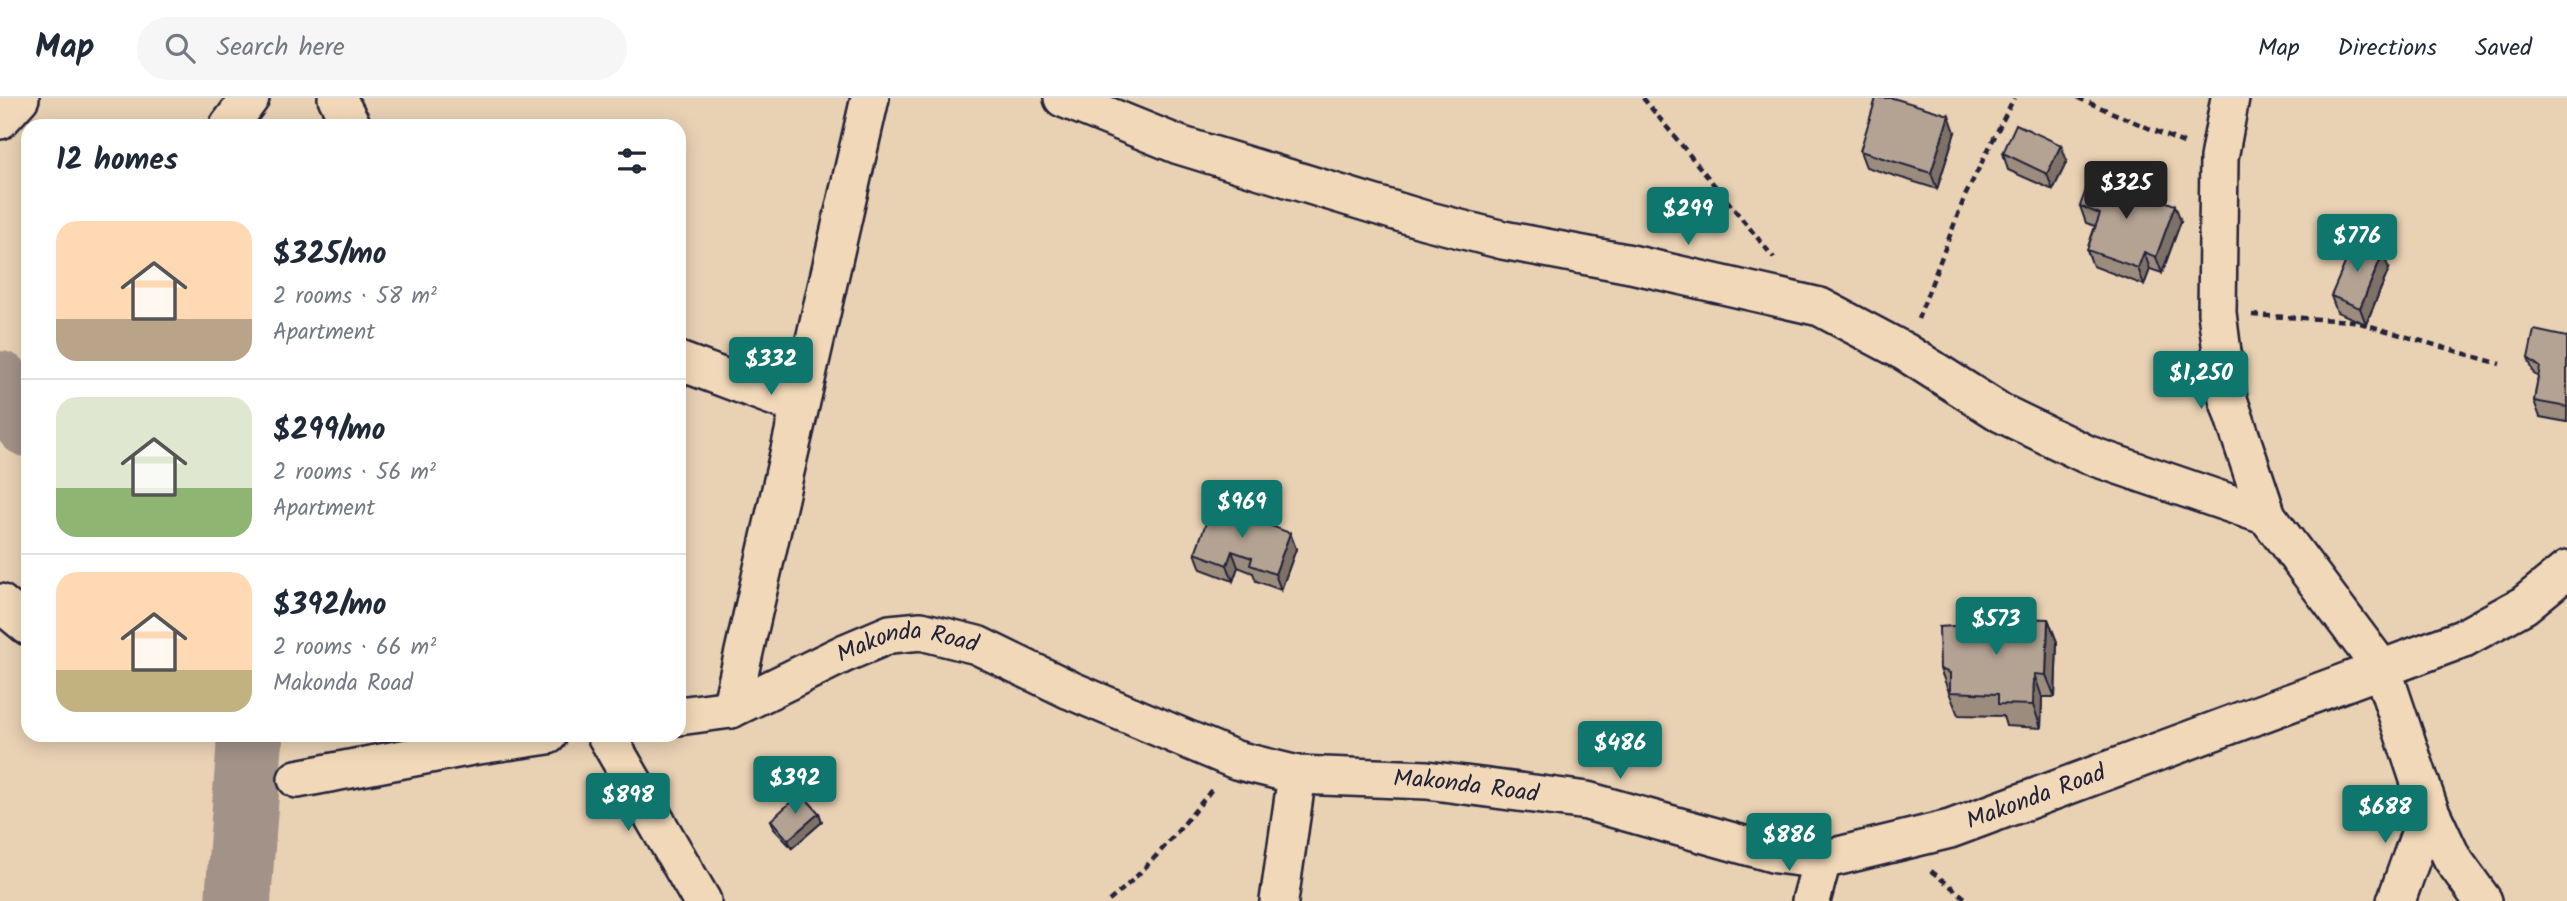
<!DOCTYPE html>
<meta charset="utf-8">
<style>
body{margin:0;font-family:Kalam,sans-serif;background:#f6f6f7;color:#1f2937;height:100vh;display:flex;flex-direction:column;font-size:26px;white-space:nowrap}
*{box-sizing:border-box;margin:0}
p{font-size:23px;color:#747a83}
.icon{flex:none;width:38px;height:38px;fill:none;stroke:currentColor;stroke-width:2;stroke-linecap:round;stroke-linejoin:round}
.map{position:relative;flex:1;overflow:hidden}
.drawer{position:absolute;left:21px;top:21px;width:665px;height:623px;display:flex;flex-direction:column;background:#fff;border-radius:21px;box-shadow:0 4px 18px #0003}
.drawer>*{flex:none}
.price{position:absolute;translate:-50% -60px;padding:0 16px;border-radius:7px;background:#0f766e;color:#fff;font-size:23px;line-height:46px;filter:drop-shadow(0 2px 4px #0008)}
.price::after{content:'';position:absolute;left:50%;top:42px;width:21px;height:16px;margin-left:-10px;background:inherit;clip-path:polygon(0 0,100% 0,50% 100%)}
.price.active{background:#222;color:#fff}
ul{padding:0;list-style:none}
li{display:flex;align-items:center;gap:21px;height:175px;padding:0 35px}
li+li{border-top:2px solid #e0e1e3}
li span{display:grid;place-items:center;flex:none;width:196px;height:140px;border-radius:21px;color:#555}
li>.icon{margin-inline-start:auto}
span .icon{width:84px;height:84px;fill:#fffc;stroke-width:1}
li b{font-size:30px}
h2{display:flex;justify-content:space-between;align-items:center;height:84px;padding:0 35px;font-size:30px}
header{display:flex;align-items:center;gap:42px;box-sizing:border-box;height:98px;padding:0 35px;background:#fff;border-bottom:2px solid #e0e1e3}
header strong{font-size:33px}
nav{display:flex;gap:38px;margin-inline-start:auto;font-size:24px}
.search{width:490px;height:63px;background:#f6f6f7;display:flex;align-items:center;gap:18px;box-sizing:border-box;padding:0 24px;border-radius:38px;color:#747a83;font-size:26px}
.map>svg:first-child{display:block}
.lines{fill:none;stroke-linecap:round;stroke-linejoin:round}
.river{stroke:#a29288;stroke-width:66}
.street-casing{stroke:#22223b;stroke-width:42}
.path{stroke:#22223b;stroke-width:4.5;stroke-dasharray:7 5;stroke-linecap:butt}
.street{stroke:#f1d8b8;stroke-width:37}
.wall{fill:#9b8c7e;stroke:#22223b;stroke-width:2}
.shaded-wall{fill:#7e7267;stroke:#22223b;stroke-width:2}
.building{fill:#b4a393;stroke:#22223b;stroke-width:2}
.labels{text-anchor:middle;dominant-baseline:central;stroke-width:7;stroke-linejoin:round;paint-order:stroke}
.street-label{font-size:24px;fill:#22223b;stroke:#f1d8b8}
</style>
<header>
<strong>Map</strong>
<div class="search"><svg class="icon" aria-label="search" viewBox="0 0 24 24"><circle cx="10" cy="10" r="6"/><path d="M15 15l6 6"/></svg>Search here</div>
<nav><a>Map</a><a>Directions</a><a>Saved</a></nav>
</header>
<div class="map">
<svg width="2567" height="803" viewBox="0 0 2567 803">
<rect width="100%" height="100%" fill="#e9d1b3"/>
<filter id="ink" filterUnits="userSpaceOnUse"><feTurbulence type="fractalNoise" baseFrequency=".0143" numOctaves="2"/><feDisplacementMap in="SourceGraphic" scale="14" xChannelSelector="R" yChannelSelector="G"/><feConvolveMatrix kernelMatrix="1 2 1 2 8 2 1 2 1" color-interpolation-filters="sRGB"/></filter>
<g filter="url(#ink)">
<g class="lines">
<!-- river -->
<path class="river" d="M 0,286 L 28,326
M 238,803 L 250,641 L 248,637"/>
<defs>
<g id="street">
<path d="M 337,0 L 352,28"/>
<path d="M 1063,0 L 1179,47 L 1425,122 L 1503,142 L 1631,166 L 1820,209 L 1905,254 L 2001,315 L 2086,356 L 2267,418"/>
<path d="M 2230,0 L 2219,60 L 2217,215 L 2228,301 L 2267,418 L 2382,571 L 2429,711 L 2452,760 L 2483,803"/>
<path d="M 0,22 L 20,0"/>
<path d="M 229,28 L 250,0"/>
<path d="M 679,263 L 799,308"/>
<path d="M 0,505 L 28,528"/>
<path d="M 731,611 L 870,0"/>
<path id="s1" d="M 679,618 L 731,611 L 845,555 L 890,536 L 921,533 L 977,547 L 1070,592 L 1236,662 L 1297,677 L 1427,682 L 1587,703 L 1776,756 L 1822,762 L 1950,731 L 2462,541 L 2524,507 L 2567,472"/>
<path d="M 606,637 L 702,803"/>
<path d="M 297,681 L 472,648 L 548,637"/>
<path d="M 1279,803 L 1297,677"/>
<path d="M 1811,803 L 1822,762"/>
<path d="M 2396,803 L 2429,711"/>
</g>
</defs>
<!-- street casing -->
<use href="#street" class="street-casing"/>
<!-- path -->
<path class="path" d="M 1643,0 L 1774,160
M 2078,0 L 2186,46
M 2252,217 L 2353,223 L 2500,266
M 1918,221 L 1965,98 L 2014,0
M 1931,773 L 1969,803
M 1109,803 C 1148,771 1181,730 1213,690"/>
<!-- street -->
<use href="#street" class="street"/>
</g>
<!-- wall -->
<path class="wall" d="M 1955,34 L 1937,91 L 1866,69 L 1860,53 Z
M 2003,55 L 2067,63 L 2053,92 L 2008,72 Z
M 2080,108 L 2181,123 L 2162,175 L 2150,171 L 2144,187 L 2093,168 L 2087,152 L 2095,128 L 2086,125 Z
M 2389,171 L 2366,226 L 2337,214 L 2331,198 Z
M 2567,239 L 2567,324 L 2540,319 L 2534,303 L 2538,279 L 2534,276 L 2528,260 Z
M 1290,435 L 1296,451 L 1281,492 L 1256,483 L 1253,475 L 1238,469 L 1233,483 L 1201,471 L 1195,455 Z
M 2048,521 L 2057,544 L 2055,599 L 2042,599 L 2041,630 L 2006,628 L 2003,618 L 1958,617 L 1940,571 L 1969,527 Z
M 819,715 L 822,724 L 792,750 L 774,731 L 771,722 Z"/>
<!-- shaded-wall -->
<path class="shaded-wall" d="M 1949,17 L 1955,34 L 1937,91 L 1931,75 Z
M 2061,47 L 2067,63 L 2053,92 L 2047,76 Z
M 2175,107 L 2181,123 L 2162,175 L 2156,159 Z
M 2144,154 L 2150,171 L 2144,187 L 2138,170 Z
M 2383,155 L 2389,171 L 2366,226 L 2360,210 Z
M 1290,435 L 1296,451 L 1281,492 L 1275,476 Z
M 1232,453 L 1238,469 L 1233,483 L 1227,467 Z
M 2048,521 L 2057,544 L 2055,599 L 2046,577 Z
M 2034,576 L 2042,599 L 2041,630 L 2033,607 Z
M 819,715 L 822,724 L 792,750 L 788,742 Z"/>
<!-- building -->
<path class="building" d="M 1876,0 L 1893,0 L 1949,17 L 1931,75 L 1860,53 Z
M 2016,26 L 2061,47 L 2047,76 L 2003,55 Z
M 2092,76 L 2175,107 L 2156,159 L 2144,154 L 2138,170 L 2087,152 L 2100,116 L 2080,108 Z
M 2355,142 L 2383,155 L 2360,210 L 2331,198 Z
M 2534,232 L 2567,239 L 2567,309 L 2534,303 L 2540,269 L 2528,260 Z
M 1213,406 L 1290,435 L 1275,476 L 1250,467 L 1252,460 L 1232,453 L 1227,467 L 1195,455 Z
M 1977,519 L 2048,521 L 2046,577 L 2034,576 L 2033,607 L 1998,606 L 1998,596 L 1950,594 L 1950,575 L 1940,571 L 1939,529 L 1969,527 Z
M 801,695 L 819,715 L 788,742 L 771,722 Z"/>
</g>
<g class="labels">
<!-- street labels -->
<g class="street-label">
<text stroke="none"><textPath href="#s1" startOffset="245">Makonda Road</textPath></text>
<text stroke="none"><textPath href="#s1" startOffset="833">Makonda Road</textPath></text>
<text stroke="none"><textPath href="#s1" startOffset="1421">Makonda Road</textPath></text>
</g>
</g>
</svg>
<b class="price active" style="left:2126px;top:123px">$325</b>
<b class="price" style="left:1688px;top:149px">$299</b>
<b class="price" style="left:2357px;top:176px">$776</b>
<b class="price" style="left:771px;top:299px">$332</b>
<b class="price" style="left:2201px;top:313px">$1,250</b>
<b class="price" style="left:1242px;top:442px">$969</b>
<b class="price" style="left:1996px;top:559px">$573</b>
<b class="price" style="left:1620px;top:683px">$486</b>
<b class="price" style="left:795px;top:718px">$392</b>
<b class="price" style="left:628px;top:735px">$898</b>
<b class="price" style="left:2385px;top:747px">$688</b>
<b class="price" style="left:1789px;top:775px">$886</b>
<section class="drawer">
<h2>12 homes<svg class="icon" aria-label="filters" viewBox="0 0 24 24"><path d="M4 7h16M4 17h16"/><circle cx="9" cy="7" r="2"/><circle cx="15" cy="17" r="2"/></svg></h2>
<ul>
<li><span style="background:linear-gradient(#ffd9b3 70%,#b9a48a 0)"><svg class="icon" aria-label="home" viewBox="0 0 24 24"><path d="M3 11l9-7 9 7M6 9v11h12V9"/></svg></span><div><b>$325/mo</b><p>2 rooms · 58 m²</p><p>Apartment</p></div></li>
<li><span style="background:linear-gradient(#dfe7d0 65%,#8fb573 0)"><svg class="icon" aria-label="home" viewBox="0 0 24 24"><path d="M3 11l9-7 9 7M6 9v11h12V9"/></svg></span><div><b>$299/mo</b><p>2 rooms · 56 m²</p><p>Apartment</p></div></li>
<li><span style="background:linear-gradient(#ffd9b3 70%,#c2b280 0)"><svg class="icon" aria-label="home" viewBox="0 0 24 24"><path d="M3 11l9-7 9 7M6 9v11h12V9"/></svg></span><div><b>$392/mo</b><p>2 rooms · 66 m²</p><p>Makonda Road</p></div></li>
</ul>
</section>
</div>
